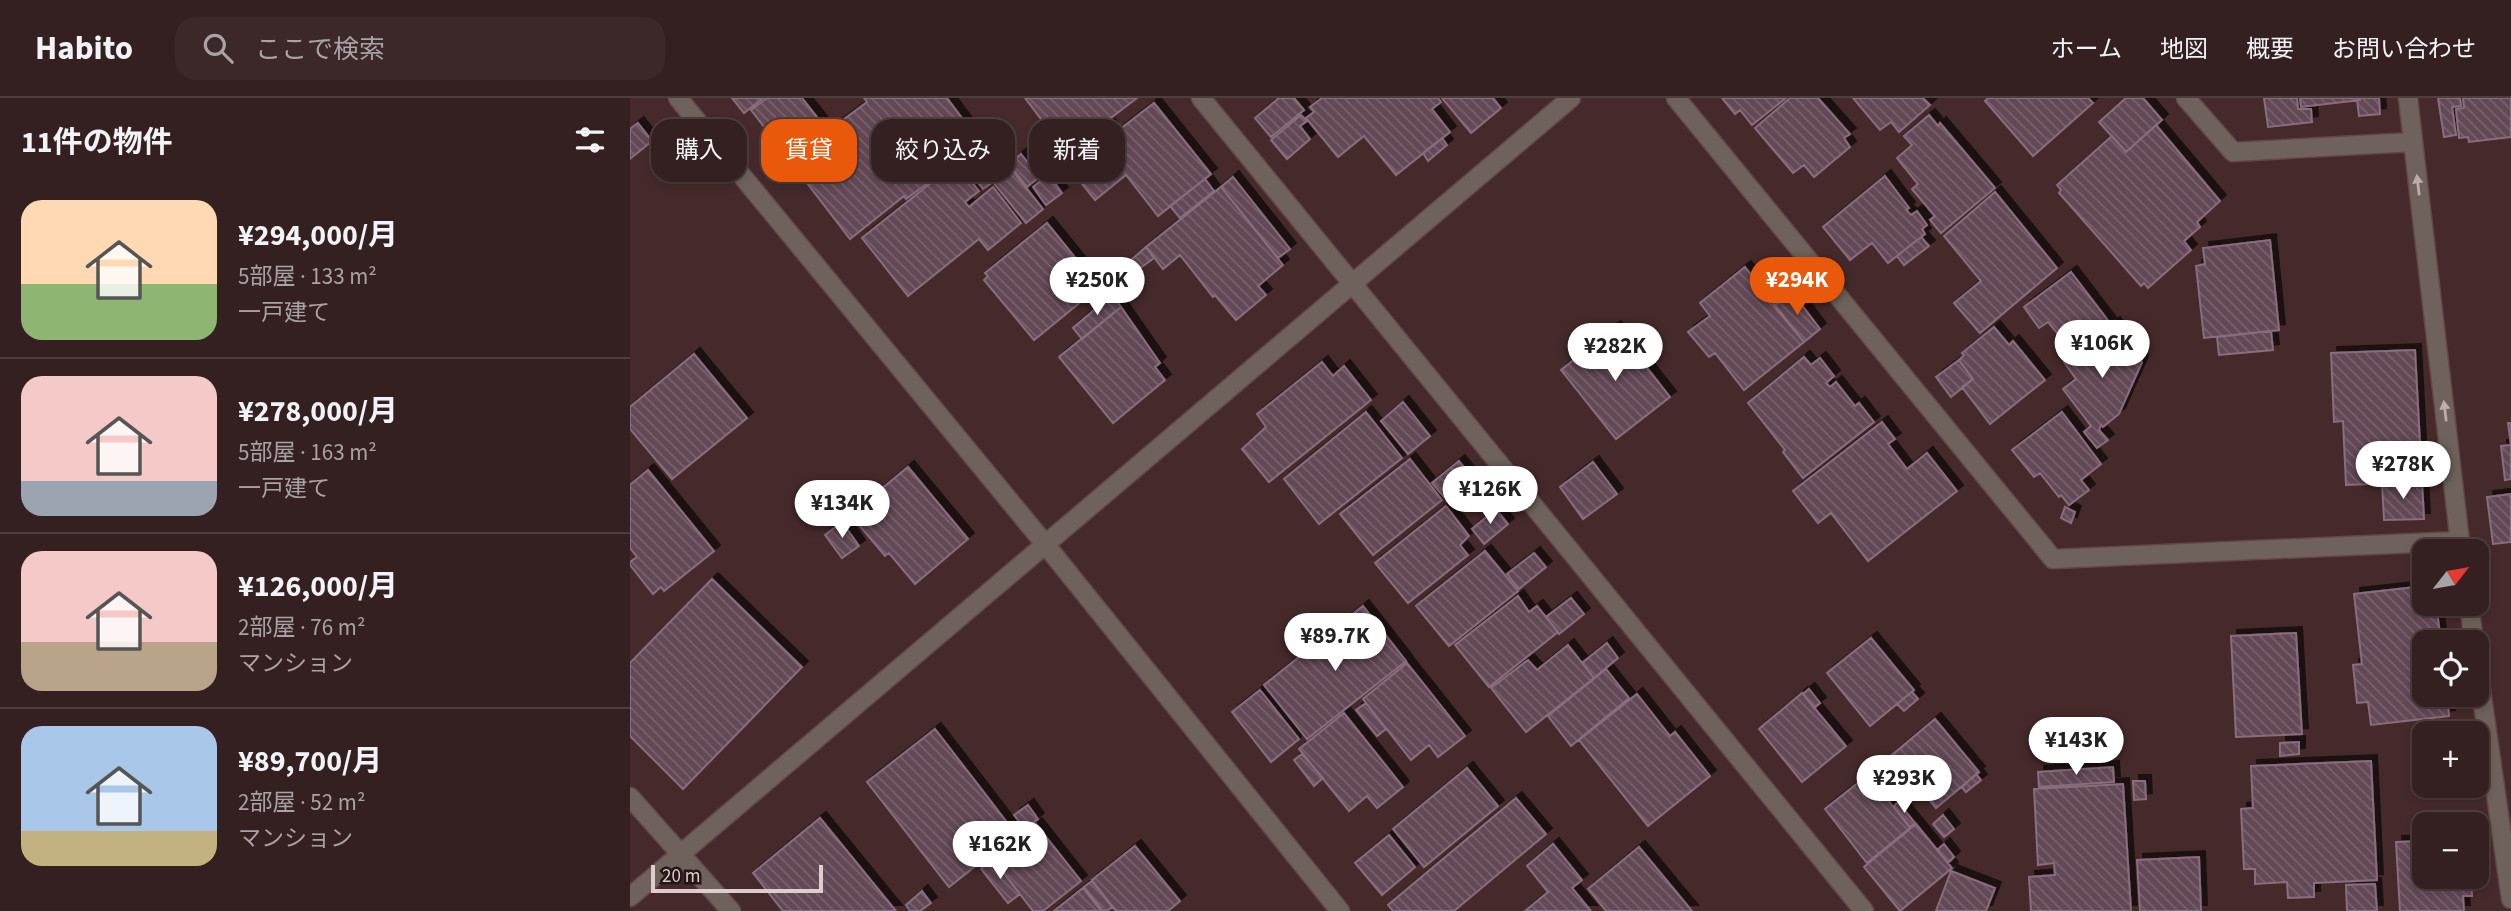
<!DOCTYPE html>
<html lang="ja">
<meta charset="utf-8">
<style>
body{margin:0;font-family:"Source Sans 3","Noto Sans JP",sans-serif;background:#3c2829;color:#f1f3f6;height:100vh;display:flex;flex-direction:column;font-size:26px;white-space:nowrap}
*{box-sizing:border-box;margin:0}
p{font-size:23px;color:#a9a3a5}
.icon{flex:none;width:38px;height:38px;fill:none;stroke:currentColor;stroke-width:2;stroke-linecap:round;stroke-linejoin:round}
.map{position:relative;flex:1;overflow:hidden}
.side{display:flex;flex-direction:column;background:#342020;width:630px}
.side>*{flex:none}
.hud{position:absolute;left:21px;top:21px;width:665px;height:63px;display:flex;gap:14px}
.needle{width:46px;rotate:59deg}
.buttons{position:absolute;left:1782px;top:441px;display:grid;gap:14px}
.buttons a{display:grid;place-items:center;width:77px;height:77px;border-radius:14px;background:#342020;box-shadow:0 4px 10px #0003,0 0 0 2px #4e3e3e;font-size:35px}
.scale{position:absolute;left:21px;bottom:18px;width:172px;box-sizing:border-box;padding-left:7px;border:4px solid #dfcccc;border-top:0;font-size:19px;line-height:24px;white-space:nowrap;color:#dfcccc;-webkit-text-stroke:5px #241617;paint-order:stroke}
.price{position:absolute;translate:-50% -60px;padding:0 16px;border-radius:24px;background:#fff;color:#222;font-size:23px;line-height:46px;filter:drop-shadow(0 2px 4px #0008)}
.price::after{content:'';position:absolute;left:50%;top:42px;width:21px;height:16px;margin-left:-10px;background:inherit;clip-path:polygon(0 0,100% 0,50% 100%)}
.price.active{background:#ea580c;color:#fff}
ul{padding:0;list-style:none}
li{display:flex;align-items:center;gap:21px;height:175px;padding:0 21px}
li+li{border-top:2px solid #4e3e3e}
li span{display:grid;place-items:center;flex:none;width:196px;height:140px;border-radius:21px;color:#555}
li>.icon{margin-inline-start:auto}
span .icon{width:84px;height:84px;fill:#fffc;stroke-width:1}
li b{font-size:30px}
h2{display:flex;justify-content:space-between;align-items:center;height:84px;padding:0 21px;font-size:30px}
.pill{padding:0 24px;border-radius:21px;background:#342020;box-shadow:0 4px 10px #0003,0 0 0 2px #4e3e3e;font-size:24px;line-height:63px}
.pill.active{background:#ea580c;color:#fff}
header{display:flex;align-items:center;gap:42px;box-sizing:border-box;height:98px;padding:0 35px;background:#342020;border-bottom:2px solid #4e3e3e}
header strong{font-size:33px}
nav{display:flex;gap:38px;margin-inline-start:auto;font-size:24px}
.search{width:490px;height:63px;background:#3c2829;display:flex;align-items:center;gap:18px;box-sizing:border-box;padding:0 24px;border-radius:21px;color:#a9a3a5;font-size:26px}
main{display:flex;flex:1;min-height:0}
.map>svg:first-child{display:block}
.building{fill:url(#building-back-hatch);stroke:#8a6d7d;stroke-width:2;filter:url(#shadow)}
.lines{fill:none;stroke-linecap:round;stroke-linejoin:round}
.minor-casing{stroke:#624748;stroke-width:21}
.minor{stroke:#6f625c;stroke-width:18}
.oneway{fill:#bdacaa}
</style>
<header>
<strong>Habito</strong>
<div class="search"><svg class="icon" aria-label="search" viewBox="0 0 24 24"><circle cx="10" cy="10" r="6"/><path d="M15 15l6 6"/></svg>ここで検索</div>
<nav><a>ホーム</a><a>地図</a><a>概要</a><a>お問い合わせ</a></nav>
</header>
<main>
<section class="side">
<h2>11件の物件<svg class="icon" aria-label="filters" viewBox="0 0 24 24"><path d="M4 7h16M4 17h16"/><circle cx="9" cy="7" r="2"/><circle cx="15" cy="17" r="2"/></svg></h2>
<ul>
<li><span style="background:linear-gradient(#ffd9b3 60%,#8fb573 0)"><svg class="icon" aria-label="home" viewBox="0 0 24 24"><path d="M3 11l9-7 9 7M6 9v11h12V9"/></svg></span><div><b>¥294,000/月</b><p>5部屋 · 133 m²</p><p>一戸建て</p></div></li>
<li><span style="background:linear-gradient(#f6c9c9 75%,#9aa5b1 0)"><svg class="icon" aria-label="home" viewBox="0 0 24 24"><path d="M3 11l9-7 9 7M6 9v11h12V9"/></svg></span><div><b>¥278,000/月</b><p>5部屋 · 163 m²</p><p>一戸建て</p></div></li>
<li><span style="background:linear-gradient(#f6c9c9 65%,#b9a48a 0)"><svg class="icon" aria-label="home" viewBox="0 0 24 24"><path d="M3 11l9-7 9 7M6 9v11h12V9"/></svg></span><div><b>¥126,000/月</b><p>2部屋 · 76 m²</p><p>マンション</p></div></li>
<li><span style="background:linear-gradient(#a9c7e8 75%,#c2b280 0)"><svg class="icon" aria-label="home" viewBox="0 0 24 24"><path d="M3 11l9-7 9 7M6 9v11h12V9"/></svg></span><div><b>¥89,700/月</b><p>2部屋 · 52 m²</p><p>マンション</p></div></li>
</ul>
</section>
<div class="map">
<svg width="1881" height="813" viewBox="0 0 1881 813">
<defs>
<pattern id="building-back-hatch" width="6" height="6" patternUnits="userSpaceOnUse" patternTransform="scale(1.75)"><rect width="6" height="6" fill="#634857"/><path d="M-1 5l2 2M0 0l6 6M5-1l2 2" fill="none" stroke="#79616e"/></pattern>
<filter id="shadow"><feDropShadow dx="6" dy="-6" stdDeviation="0" flood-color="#0009"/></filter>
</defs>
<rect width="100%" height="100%" fill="#462a2b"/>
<!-- building -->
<path class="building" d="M 102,0 L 133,0 L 114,15 Z
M 137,0 L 172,0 L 198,33 L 237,4 L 234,0 L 317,0 L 340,31 L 311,52 L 322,67 L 276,101 L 274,98 L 220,141 L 121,12 Z
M 395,0 L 507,0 L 436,54 Z
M 649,0 L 664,0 L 674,12 L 641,39 L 625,20 Z
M 692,0 L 808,0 L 811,4 L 802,11 L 820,34 L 766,77 L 734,38 L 708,59 L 676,20 L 684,14 L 680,9 Z
M 812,0 L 863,0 L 871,10 L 841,35 Z
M 1092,0 L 1156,0 L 1122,27 L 1110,12 L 1105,16 Z
M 1160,0 L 1188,0 L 1220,36 L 1214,40 L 1220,49 L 1184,79 L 1174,67 L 1163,75 L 1125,30 Z
M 1223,0 L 1293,0 L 1300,7 L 1269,34 L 1261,24 L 1250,32 Z
M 1358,0 L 1458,0 L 1463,5 L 1403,58 L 1355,3 Z
M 1496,0 L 1513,0 L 1532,22 L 1496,54 L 1469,24 Z
M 1634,0 L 1667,0 L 1668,11 L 1681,11 L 1682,24 L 1638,29 Z
M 1670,0 L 1730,0 L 1730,2 L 1671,9 Z
M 1730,0 L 1749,0 L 1750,16 L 1729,18 L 1727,2 Z
M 1808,0 L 1830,0 L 1831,8 L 1822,9 L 1826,37 L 1814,39 Z
M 1833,0 L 1881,0 L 1881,39 L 1839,44 L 1838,39 L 1829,40 L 1826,11 L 1834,10 Z
M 524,5 L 581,76 L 528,118 L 496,77 L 465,102 L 433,62 L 479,27 L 485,35 Z
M 671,17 L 677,23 L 670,28 L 680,41 L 657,61 L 641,42 Z
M 1299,17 L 1308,28 L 1310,25 L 1365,90 L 1311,135 L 1300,122 L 1305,118 L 1282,91 L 1288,86 L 1267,60 L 1282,47 L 1274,38 Z
M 8,25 L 22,43 L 0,61 L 0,31 Z
M 1526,27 L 1590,103 L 1567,124 L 1570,129 L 1554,143 L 1561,152 L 1518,190 L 1514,185 L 1511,188 L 1429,95 L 1431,92 L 1427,87 L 1482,38 L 1496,54 Z
M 355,38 L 413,111 L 396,125 L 363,84 L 353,91 L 328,60 Z
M 812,40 L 817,47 L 798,63 L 793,55 Z
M 391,56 L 409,79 L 397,89 L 379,66 Z
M 326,65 L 349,93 L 335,104 L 339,109 L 363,89 L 391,125 L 358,152 L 349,141 L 278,198 L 232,140 Z
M 419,77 L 432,95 L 416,107 L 403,89 Z
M 1255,78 L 1279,110 L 1276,112 L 1281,117 L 1287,113 L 1297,127 L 1292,131 L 1295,136 L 1258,165 L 1242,145 L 1220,162 L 1193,129 Z
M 603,79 L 660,151 L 648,160 L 591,89 Z
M 575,81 L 584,93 L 550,120 L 540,108 Z
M 591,89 L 653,167 L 628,188 L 636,197 L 606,222 L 585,197 L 583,199 L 550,157 L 533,171 L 516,149 Z
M 1365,94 L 1427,170 L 1350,235 L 1324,205 L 1351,183 L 1314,138 Z
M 417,125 L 469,189 L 404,242 L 354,182 L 358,178 L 355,175 Z
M 1291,139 L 1299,148 L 1274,167 L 1267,158 Z
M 1640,142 L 1649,232 L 1574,240 L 1566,168 L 1575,166 L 1573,150 Z
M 516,149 L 524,160 L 509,171 L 501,162 Z
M 1115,169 L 1174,244 L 1114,292 L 1085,255 L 1079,259 L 1058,234 L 1080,218 L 1070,205 Z
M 1441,174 L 1480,225 L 1443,254 L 1418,224 L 1409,230 L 1394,209 Z
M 1162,194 L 1190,231 L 1174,244 L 1144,208 Z
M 482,197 L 491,209 L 452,241 L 443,230 Z
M 491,209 L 530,265 L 525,269 L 535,282 L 483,325 L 429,259 Z
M 1484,225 L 1512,264 L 1489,316 L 1473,329 L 1471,327 L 1469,332 L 1478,342 L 1467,350 L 1454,334 L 1461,328 L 1433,291 L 1446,281 L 1434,264 Z
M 985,229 L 1040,299 L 986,341 L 931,272 Z
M 1364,229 L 1379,247 L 1383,243 L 1415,282 L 1360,326 L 1332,289 L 1343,281 L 1329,262 L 1334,257 L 1332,255 Z
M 1641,233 L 1643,252 L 1589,257 L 1587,239 Z
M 1785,252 L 1792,384 L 1716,387 L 1713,323 L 1704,324 L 1701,255 Z
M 64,256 L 117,320 L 42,381 L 0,331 L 0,309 Z
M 1174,259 L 1181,267 L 1190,260 L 1204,278 L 1196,285 L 1200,289 L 1206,284 L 1225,308 L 1229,305 L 1244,324 L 1173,380 L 1153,354 L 1155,352 L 1118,305 Z
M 1329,262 L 1343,281 L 1321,299 L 1306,279 Z
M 692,264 L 703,278 L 714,268 L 741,302 L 639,384 L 612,351 L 636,329 L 627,316 Z
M 773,304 L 800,338 L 778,356 L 751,323 Z
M 736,314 L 772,360 L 689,426 L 654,381 Z
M 1432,314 L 1471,366 L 1451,382 L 1459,392 L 1439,407 L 1431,397 L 1429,399 L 1410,375 L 1404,379 L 1382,352 Z
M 1252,324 L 1265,341 L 1258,346 L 1277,371 L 1297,355 L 1327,393 L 1238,463 L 1201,415 L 1188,425 L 1163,393 Z
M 1878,325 L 1881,325 L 1881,381 L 1875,382 L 1871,348 L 1881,347 Z
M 780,361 L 812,402 L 743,457 L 710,416 Z
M 829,363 L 841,378 L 814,399 L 802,385 Z
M 963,364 L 987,396 L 953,421 L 930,389 Z
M 278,369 L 338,441 L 285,486 L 259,455 L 255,458 L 228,426 L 251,408 L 243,398 Z
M 18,372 L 84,453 L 34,493 L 31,489 L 23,496 L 0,467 L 0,464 L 7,459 L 0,450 L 0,387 Z
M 1792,384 L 1794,421 L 1754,422 L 1752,385 Z
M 1881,396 L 1881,444 L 1863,446 L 1857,399 Z
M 816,408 L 839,438 L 830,447 L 838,457 L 778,505 L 745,465 Z
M 1435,409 L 1445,414 L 1441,425 L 1431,420 Z
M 866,411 L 878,426 L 854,446 L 842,431 Z
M 212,424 L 229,448 L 212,460 L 195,437 Z
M 855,453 L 888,493 L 819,548 L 786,508 Z
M 904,455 L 916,469 L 889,491 L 877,476 Z
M 82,481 L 172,569 L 53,691 L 0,638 L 0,565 Z
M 1794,488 L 1794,506 L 1806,506 L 1811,544 L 1794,544 L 1794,597 L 1817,597 L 1819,618 L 1741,627 L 1738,604 L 1727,605 L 1723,567 L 1732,566 L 1724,496 Z
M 888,498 L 899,514 L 907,508 L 928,534 L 859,589 L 825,547 Z
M 941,500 L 954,516 L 929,536 L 916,519 Z
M 733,508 L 776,563 L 677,641 L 634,587 Z
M 1666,535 L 1672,636 L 1606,639 L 1601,538 Z
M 1241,540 L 1284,592 L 1240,628 L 1197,575 Z
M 977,545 L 988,560 L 964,580 L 952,565 Z
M 938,547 L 964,580 L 896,634 L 861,590 L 898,562 L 907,572 Z
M 777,565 L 835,638 L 808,659 L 799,647 L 781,662 L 733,601 Z
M 976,571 L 999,600 L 941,648 L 918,618 Z
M 1179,591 L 1190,605 L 1184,610 L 1173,596 Z
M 630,592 L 669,641 L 641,664 L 602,614 Z
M 1282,594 L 1288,601 L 1274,613 L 1267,606 Z
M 1172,595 L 1216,648 L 1172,684 L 1129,631 Z
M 1007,596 L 1040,638 L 1045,634 L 1080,678 L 1018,728 L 949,642 Z
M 736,605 L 756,631 L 747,638 L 726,612 Z
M 714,615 L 773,689 L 747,710 L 737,698 L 719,713 L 669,651 Z
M 1305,621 L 1349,674 L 1306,710 L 1262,657 Z
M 305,631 L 386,736 L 319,789 L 237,684 Z
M 1669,644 L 1669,656 L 1650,658 L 1650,645 Z
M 672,656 L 693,680 L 684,688 L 664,662 Z
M 1741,663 L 1747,782 L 1684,785 L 1684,799 L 1658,800 L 1657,784 L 1625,786 L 1625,771 L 1614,771 L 1611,711 L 1623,710 L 1621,668 Z
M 1483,669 L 1484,684 L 1409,689 L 1408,674 Z
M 837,670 L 868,708 L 794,769 L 763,731 Z
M 1346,676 L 1351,682 L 1336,694 L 1332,689 Z
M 1238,677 L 1280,730 L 1237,765 L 1195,711 Z
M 1503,683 L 1515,683 L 1516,701 L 1504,702 Z
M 1493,686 L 1501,813 L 1401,813 L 1399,779 L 1425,777 L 1424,765 L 1408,767 L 1404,691 Z
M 886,700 L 916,736 L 824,813 L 763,813 L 758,807 Z
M 1268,704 L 1285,725 L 1280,729 L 1264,708 Z
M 398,707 L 408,721 L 395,731 L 384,717 Z
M 1313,717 L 1324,731 L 1314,739 L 1303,726 Z
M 190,720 L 266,813 L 153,813 L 123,775 Z
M 406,726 L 451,783 L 413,813 L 403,813 L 363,761 Z
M 1286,726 L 1322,770 L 1270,813 L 1234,769 Z
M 759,737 L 785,769 L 752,797 L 725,765 Z
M 1794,743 L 1794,779 L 1841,779 L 1842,798 L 1833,798 L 1834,813 L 1770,813 L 1766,744 Z
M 923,746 L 952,782 L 942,790 L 961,813 L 895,813 L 918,794 L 897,768 Z
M 1314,746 L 1324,759 L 1318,765 L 1307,752 Z
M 505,748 L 550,803 L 538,813 L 486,813 L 462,782 Z
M 1009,749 L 1062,813 L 976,813 L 958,791 Z
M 1569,759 L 1571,813 L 1510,813 L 1507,762 Z
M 363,761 L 390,796 L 378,805 L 351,771 Z
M 1321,773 L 1365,790 L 1356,813 L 1306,813 Z
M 462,783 L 482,809 L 477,813 L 473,813 L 454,789 Z
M 1745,786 L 1747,813 L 1717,813 L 1716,787 Z
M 453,790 L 471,813 L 424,813 Z
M 292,793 L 301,805 L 290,813 L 280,813 L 276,807 Z"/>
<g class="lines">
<defs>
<path id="minor" d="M 48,0 L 415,446 L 710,813
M 571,0 L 1234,813
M 1046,0 L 1423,461 L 1830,443
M 1556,0 L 1603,54 L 1783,44
M 1778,0 L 1831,453
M 1839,506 L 1844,544
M 1846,557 L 1881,801
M 0,699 L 101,813
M 0,799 L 941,0"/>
</defs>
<!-- minor casing -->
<use href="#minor" class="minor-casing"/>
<!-- minor -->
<use href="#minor" class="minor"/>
</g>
<!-- one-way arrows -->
<defs><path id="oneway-solid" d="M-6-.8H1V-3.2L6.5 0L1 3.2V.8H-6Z" transform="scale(1.75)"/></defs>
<g class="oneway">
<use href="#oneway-solid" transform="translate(1788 87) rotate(-97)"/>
<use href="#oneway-solid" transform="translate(1815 313) rotate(-97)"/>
</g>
</svg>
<div class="buttons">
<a><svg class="needle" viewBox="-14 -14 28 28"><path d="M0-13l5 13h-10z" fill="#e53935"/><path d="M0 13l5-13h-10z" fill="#a9a3a5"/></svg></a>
<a><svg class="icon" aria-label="locate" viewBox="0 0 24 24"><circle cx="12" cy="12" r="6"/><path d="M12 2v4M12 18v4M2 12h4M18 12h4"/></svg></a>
<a>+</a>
<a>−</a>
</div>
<div class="scale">20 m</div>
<b class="price" style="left:467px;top:219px">¥250K</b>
<b class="price active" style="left:1167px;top:219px">¥294K</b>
<b class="price" style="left:1472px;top:282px">¥106K</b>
<b class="price" style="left:985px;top:285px">¥282K</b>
<b class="price" style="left:1773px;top:403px">¥278K</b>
<b class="price" style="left:860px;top:428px">¥126K</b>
<b class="price" style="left:212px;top:442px">¥134K</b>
<b class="price" style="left:705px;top:575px">¥89.7K</b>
<b class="price" style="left:1446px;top:679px">¥143K</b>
<b class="price" style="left:1274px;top:717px">¥293K</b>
<b class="price" style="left:370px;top:783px">¥162K</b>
<div class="hud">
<a class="pill">購入</a>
<a class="pill active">賃貸</a>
<a class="pill">絞り込み</a>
<a class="pill">新着</a>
</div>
</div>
</main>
